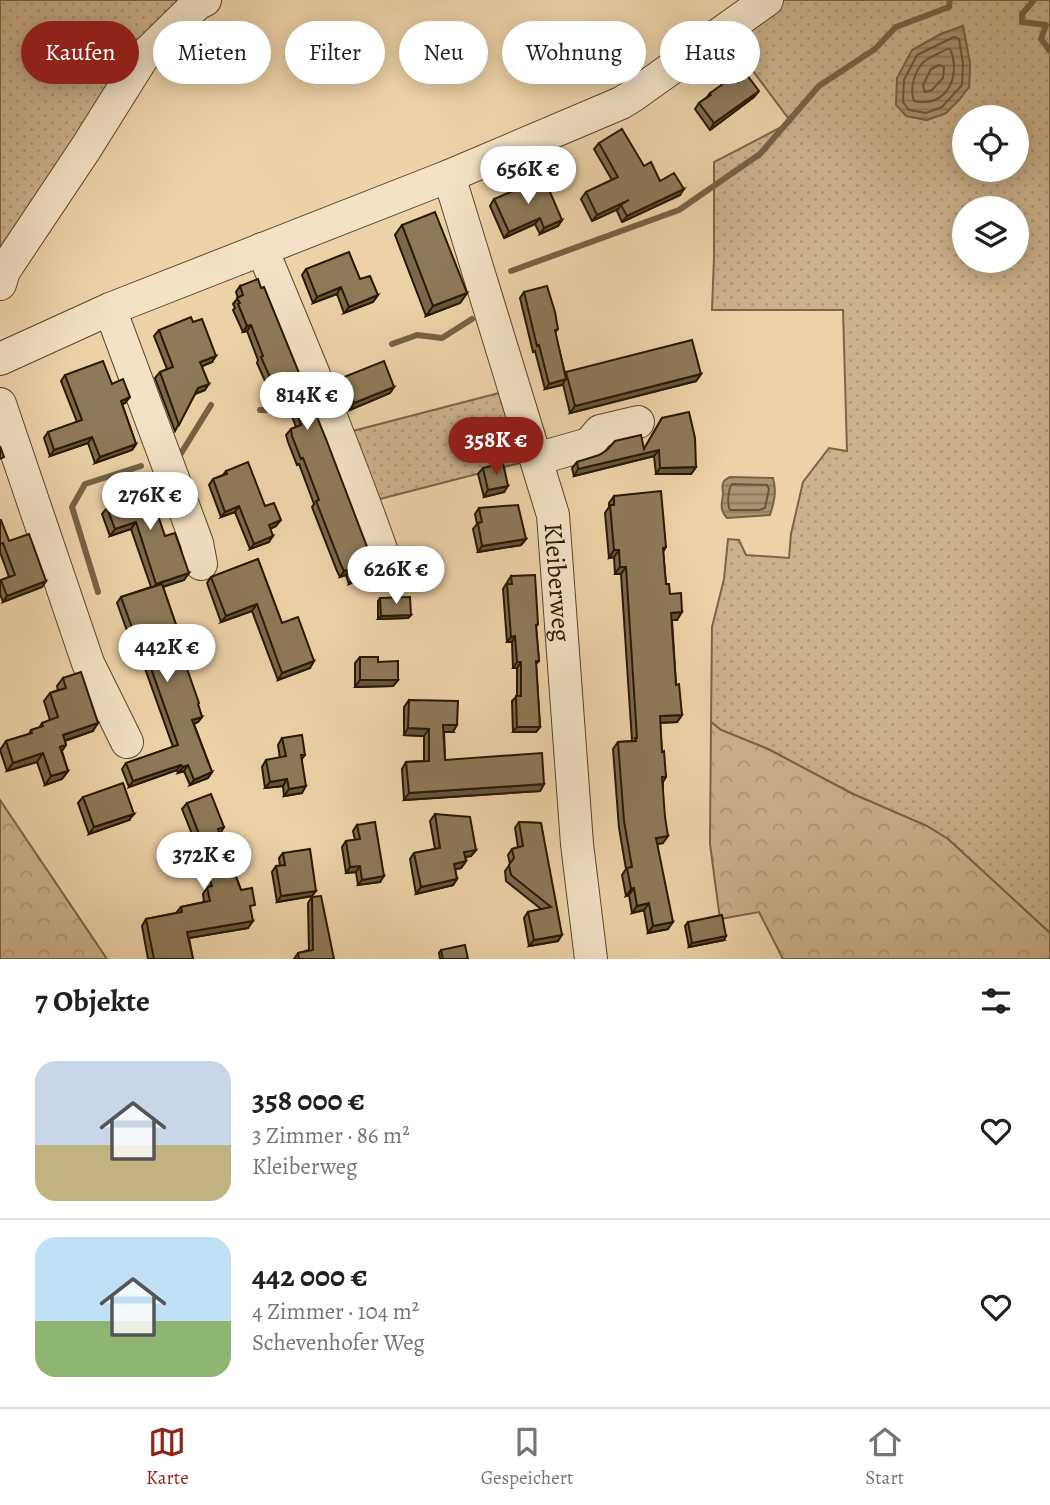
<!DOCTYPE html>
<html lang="de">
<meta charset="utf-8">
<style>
body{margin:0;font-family:Alegreya,serif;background:#f2f2f2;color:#202124;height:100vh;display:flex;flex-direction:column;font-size:26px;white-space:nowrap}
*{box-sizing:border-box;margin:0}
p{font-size:23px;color:#757577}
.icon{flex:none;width:38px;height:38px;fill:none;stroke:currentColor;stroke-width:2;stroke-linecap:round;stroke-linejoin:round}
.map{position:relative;height:959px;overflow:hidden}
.details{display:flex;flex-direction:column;background:#fff;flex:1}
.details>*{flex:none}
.banner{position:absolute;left:21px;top:21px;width:1008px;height:63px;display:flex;gap:14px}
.buttons{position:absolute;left:952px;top:105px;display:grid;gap:14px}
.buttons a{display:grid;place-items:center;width:77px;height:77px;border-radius:50%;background:#fff;box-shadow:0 4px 18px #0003;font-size:35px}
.price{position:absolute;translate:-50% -60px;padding:0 16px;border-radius:24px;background:#fff;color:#222;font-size:23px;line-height:46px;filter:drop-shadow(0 2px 4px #0008)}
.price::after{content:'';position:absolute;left:50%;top:42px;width:21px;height:16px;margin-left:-10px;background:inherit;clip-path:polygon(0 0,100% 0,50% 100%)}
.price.selected{background:#8f2418;color:#fff}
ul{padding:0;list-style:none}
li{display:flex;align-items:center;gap:21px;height:175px;padding:0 35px}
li+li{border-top:2px solid #e0e0e0}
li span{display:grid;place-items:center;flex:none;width:196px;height:140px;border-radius:21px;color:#555}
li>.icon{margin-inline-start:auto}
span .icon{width:84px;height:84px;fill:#fffc;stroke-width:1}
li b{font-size:30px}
h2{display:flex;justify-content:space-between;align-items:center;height:84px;padding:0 35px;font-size:30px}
.chip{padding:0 24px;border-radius:32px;background:#fff;box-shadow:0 4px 18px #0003;font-size:24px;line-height:63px}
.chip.selected{background:#8f2418;color:#fff}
.tabs{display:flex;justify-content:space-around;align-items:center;height:98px;border-top:2px solid #e0e0e0;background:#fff;font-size:19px;color:#757577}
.tabs a{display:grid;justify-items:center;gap:4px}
.tabs .selected{color:#8f2418}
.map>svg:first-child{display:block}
.grass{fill:url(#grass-dots);stroke:#7a6547;stroke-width:2;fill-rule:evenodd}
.forest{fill:url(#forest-crowns);stroke:#7a6547;stroke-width:2}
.water{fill:url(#water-rules);stroke:#766244;stroke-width:2}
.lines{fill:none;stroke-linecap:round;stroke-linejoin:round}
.shore{stroke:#695639;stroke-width:2}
.stream{stroke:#766244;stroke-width:6}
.minor-casing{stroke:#59462c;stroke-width:34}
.minor{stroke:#f3e2c6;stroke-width:32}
.wall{fill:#7a684c;stroke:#281802;stroke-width:2}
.shaded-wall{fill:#63553e;stroke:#281802;stroke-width:2}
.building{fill:#8e7958;stroke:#281802;stroke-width:2}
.labels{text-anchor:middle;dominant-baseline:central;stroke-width:5;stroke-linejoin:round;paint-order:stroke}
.street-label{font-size:26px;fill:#281802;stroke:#f3e2c6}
</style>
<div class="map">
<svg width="1050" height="959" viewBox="0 0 1050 959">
<defs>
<pattern id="grass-dots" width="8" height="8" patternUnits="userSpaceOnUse" patternTransform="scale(1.75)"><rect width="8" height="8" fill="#ccb28c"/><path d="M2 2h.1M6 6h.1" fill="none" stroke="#af9877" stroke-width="1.8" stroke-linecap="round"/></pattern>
<pattern id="forest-crowns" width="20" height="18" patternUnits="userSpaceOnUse" patternTransform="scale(1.75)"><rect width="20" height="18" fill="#ccb28c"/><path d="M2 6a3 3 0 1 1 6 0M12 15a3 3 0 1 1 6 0" fill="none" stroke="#af9877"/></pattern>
<pattern id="water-rules" width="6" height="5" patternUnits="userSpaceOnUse" patternTransform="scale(1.75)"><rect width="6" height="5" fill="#aa9370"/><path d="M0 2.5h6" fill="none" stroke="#8a775a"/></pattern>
</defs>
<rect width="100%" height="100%" fill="#edd2a8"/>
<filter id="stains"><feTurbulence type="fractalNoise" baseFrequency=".00286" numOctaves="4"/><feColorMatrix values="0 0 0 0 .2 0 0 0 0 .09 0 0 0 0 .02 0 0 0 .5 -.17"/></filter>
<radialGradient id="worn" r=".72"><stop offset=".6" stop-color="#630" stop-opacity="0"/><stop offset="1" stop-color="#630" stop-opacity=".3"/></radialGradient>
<!-- grass -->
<path class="grass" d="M 0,0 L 195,0 L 0,262 Z
M 776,0 L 1050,0 L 1050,933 L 948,839 L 851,793 L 768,749 L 721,730 L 711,722 L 712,627 L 724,579 L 728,539 L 739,540 L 746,555 L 789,558 L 791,534 L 803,482 L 829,448 L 847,451 L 843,310 L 712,310 L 714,257 L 714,162 L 791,122 L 727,36 ZM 963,26 L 970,64 L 969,87 L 946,113 L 927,120 L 906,116 L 912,50 L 941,34 ZM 964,117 L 1017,117 L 1017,170 L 964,170 ZM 964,208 L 1017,208 L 1017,261 L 964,261 Z
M 499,393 L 520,463 L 372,501 L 345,433 Z"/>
<!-- forest -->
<path class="forest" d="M 711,722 L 721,730 L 768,749 L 851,793 L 927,826 L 948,839 L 1050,933 L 1050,959 L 783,959 L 759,912 L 720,919 L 710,844 Z
M 0,800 L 107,959 L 0,959 Z"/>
<!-- water -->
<path class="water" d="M 963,26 L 970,64 L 969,87 L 959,100 L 946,113 L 927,120 L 906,116 L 896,105 L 897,78 L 912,50 L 941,34 Z
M 730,477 L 773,478 C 777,491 774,503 770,515 L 727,518 C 719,509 722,504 723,494 C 723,488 721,485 724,481 C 726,479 728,478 730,477 Z"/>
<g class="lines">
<!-- shore -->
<path class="shore" d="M 954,37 L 959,39 L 963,64 L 962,85 L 942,107 L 926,113 L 909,110 L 903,102 L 904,80 L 917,55 Z
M 947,49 L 950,49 C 962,76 946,109 914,101 C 909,89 915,68 926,60 C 932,56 940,53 947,49 Z
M 939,65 L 944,67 L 943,78 L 932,90 L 925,92 L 923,85 L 931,69 Z
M 732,484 L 767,485 L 769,489 L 765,508 L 759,510 L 730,510 C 727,505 728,489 732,484 Z"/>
<!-- stream -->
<path class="stream" d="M 1034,0 L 1022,14 L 1022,22 L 1046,25 L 1041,39 L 1050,51
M 511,271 L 679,210 L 760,154 L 819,86 L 875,49 L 896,27 L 949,7 L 950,0
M 392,344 L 417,335 L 442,338 L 472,319
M 260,410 L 293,410 L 294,407
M 180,455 L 211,405
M 98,592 L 72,507 L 85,484 L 141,466"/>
<defs>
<g id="minor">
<path id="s1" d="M 449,176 L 553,515 L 577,844 L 591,959"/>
<path d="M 262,249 C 304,350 346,450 382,552"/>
<path d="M 0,284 L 4,271 L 86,148 L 143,57 L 197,4 L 205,0"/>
<path d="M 110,309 L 197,543 L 201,564"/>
<path d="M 0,359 L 110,309 L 449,176 L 621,103 L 634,95 L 767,0"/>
<path d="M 0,404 L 88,663 L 127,742"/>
<path d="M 536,459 L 589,444 L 600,431 L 638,422"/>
</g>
</defs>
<!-- minor casing -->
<use href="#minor" class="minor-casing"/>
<!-- minor -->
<use href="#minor" class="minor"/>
</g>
<!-- wall -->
<path class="wall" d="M 738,82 L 754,97 L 710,130 L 695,109 L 699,103 L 707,97 L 710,93 Z
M 599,143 L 644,166 L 660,181 L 680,195 L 622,222 L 617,211 L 618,209 L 592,221 L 581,199 L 586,192 L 612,180 L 594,149 Z
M 494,199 L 562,220 L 558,226 L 540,234 L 535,224 L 504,238 L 490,206 Z
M 402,225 L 467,293 L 460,303 L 426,316 L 395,235 Z
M 306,269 L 360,279 L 378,295 L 373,302 L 344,313 L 337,294 L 313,303 L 302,275 Z
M 240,286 L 373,560 L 369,565 L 367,577 L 349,584 L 346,575 L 340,577 L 337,571 L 312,507 L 314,504 L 299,464 L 297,465 L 288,442 L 286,435 L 291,429 L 296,427 L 284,395 L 277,398 L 273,389 L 269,390 L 257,363 L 258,360 L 247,331 L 243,332 L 233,310 L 235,308 L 233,304 L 238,298 L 236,292 Z
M 524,292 L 558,329 L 555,333 L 565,373 L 566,372 L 701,374 L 696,381 L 570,413 L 563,384 L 545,389 L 535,351 L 533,352 L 520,298 Z
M 159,330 L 212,362 L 202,366 L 205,390 L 195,394 L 175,431 L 155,378 L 160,372 L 167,369 L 154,336 Z
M 65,375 L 112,384 L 125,403 L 122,404 L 136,444 L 132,450 L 95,463 L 88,443 L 50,456 L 44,438 L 48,432 L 77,422 L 61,381 Z
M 344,377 L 394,387 L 390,393 L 350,410 L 339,384 Z
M 662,418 L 696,467 L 691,474 L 656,474 L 654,456 L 574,476 L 572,468 L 577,462 L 644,449 Z
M 483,468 L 504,492 L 484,497 L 478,474 Z
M 226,471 L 265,506 L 276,526 L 270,529 L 269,542 L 250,549 L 235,512 L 221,517 L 209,485 L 213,479 L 223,475 Z
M 125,484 L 165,536 L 189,573 L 184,580 L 163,587 L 183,645 L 180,649 L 202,717 L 198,722 L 194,724 L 212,772 L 208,778 L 190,785 L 184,771 L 178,773 L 177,770 L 129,787 L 122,769 L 126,763 L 173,747 L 143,663 L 139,664 L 117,603 L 121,597 L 151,587 L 131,529 L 110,536 L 102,514 L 107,508 L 124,502 L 120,491 Z
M 614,496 L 666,547 L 663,552 L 666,584 L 677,620 L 672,620 L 676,685 L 682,715 L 677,722 L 660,723 L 662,752 L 666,777 L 663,782 L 663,843 L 657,844 L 668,929 L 648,933 L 644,910 L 632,913 L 629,895 L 626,896 L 622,875 L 626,869 L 619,828 L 613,749 L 618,742 L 632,741 L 621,574 L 615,574 L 614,557 L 609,558 L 605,513 L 609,507 L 609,503 Z
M 479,508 L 526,539 L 521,545 L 478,552 L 473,529 L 477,524 L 475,514 Z
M 0,520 L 9,541 L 46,581 L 42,587 L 3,602 L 0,594 L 0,582 L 1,580 L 9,577 L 0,552 Z
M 258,559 L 282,623 L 310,668 L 278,680 L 252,611 L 221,622 L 207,583 L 211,577 Z
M 511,576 L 538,624 L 536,627 L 539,661 L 536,664 L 540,727 L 536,732 L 513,732 L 512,701 L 517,696 L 517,668 L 513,668 L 512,642 L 507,642 L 503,589 Z
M 380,598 L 411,615 L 408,618 L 378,619 L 378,601 Z
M 360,657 L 378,662 L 398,680 L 393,686 L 355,687 L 355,663 Z
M 63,678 L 93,731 L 65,741 L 66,745 L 62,751 L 68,771 L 62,779 L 45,785 L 37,762 L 7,771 L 0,750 L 6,741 L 29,734 L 31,730 L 39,728 L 42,723 L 50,720 L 44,701 L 50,693 L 58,690 L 57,686 Z
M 409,700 L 453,732 L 444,732 L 445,760 L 544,784 L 540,791 L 404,800 L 402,769 L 406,762 L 424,761 L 424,736 L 404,735 L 404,707 Z
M 282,738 L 305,755 L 302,759 L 302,793 L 284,796 L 283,786 L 265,788 L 262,767 L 266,760 L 280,758 L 278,745 Z
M 83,797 L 129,820 L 89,834 L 78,803 Z
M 187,803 L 224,827 L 220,834 L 241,890 L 251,912 L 248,928 L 189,938 L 193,959 L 148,959 L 142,926 L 146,919 L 176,913 L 181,907 L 204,902 L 203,894 L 206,889 L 190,845 L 194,839 L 182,809 Z
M 435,814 L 476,850 L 471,856 L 465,857 L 466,861 L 461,868 L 455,869 L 457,879 L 453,885 L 416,894 L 410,859 L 414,853 L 435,849 L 430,821 Z
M 519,822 L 541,823 L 558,941 L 529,946 L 524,918 L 528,912 L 541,909 L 506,881 L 505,871 L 510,864 L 508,855 L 512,849 L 518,847 L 515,828 Z
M 357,825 L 380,882 L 358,885 L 356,872 L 346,873 L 342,847 L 346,841 L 355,840 L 353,831 Z
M 283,853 L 312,896 L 277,902 L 272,872 L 276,866 L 280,866 L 279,858 Z
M 312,897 L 334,959 L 294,959 L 298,953 L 309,950 L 308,903 Z
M 688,922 L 724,940 L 689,947 L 685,926 Z
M 441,950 L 468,959 L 440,959 L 439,953 Z"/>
<!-- shaded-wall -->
<path class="shaded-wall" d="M 759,91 L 754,97 L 710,130 L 714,123 Z
M 684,189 L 680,195 L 622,222 L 627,216 Z
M 629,200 L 621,205 L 618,209 L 592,221 L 597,215 Z
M 540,218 L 535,224 L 504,238 L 509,232 Z
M 562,220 L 558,226 L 540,234 L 544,228 Z
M 341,287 L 337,294 L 313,303 L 317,297 Z
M 467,293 L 460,303 L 426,316 L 433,306 Z
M 378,295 L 373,302 L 344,313 L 349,307 Z
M 251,325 L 247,331 L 243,332 L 247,326 Z
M 216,356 L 212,362 L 196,369 L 200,362 Z
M 701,374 L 696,381 L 570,413 L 575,406 Z
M 566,379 L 562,385 L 545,389 L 549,384 Z
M 278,383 L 273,389 L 269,390 L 273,384 Z
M 209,384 L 205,390 L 194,394 L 198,388 Z
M 394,387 L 390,393 L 350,410 L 354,403 Z
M 288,390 L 284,395 L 277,398 L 281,392 Z
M 130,397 L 125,403 L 117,407 L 121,401 Z
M 92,437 L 88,443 L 50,456 L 54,450 Z
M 136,444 L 132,450 L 95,463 L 100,457 Z
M 659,450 L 654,456 L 574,476 L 578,469 Z
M 696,467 L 691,474 L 656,474 L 660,468 Z
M 508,486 L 504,492 L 484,497 L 488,490 Z
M 239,506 L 235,512 L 221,517 L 225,512 Z
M 281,520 L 276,526 L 265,531 L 269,525 Z
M 136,522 L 131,529 L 110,536 L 115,529 Z
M 273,536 L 269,542 L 250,549 L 254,544 Z
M 526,539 L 521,545 L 478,552 L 482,546 Z
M 614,550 L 619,550 L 614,557 L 609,558 Z
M 620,567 L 626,567 L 621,574 L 615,574 Z
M 350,569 L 346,575 L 340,577 L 344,571 Z
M 372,571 L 367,577 L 349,584 L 353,578 Z
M 189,573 L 184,580 L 152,590 L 156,584 Z
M 46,581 L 42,587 L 3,602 L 7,596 Z
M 257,604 L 252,611 L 221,622 L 226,616 Z
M 682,612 L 677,620 L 666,620 L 671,613 Z
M 411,615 L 408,618 L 378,619 L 381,616 Z
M 515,636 L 512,642 L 507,642 L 511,637 Z
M 314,661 L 310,668 L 278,680 L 282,673 Z
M 517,662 L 521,662 L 517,668 L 513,668 Z
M 360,680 L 398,680 L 393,686 L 355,687 Z
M 682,715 L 677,722 L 655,723 L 660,716 Z
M 202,717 L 198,722 L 188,726 L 192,720 Z
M 98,723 L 93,731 L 57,743 L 63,735 Z
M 443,725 L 457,725 L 453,732 L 439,732 Z
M 517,727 L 540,727 L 536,732 L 513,732 Z
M 408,728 L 429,729 L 424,736 L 404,735 Z
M 43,753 L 37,762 L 7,771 L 13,763 Z
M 181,765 L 177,770 L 129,787 L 133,781 Z
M 188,765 L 184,771 L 178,773 L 183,767 Z
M 68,771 L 62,779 L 45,785 L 51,776 Z
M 212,772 L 208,778 L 190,785 L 194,780 Z
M 287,779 L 283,786 L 265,788 L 270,782 Z
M 544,784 L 540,791 L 404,800 L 409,793 Z
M 306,786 L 302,793 L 284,796 L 289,789 Z
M 134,814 L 129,820 L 89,834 L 94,827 Z
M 668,836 L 663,843 L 651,845 L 656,838 Z
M 476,850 L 471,856 L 459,858 L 464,852 Z
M 466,861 L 461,868 L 450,870 L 454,864 Z
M 360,866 L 356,872 L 346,873 L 350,867 Z
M 384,876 L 380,882 L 358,885 L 362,880 Z
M 457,879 L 453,885 L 416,894 L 421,887 Z
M 634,888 L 629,895 L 626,896 L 631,889 Z
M 316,891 L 312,896 L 277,902 L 281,896 Z
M 649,903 L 644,910 L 632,913 L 637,906 Z
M 253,921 L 248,928 L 183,939 L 187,932 Z
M 673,922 L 668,929 L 648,933 L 653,926 Z
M 562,935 L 558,941 L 529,946 L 534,940 Z
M 726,936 L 724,940 L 689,947 L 692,943 Z"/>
<!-- building -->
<path class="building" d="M 747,75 L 759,91 L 714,123 L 699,103 L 711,95 L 710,93 L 713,91 L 734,76 L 738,82 Z
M 622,129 L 644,166 L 651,162 L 660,181 L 674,173 L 684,189 L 627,216 L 621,205 L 629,200 L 597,215 L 586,192 L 618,177 L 599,143 Z
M 544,178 L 562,220 L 544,228 L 540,218 L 509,232 L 494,199 Z
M 435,212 L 467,293 L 433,306 L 402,225 Z
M 349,252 L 360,279 L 370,276 L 378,295 L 349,307 L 341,287 L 317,297 L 306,269 Z
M 258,279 L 261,288 L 264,287 L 326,439 L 369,552 L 373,560 L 368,562 L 372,571 L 353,578 L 350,569 L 344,571 L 341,565 L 316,501 L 319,500 L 303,458 L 301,459 L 292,436 L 291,429 L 301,425 L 288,390 L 281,392 L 278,383 L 273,384 L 261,357 L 263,356 L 251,325 L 247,326 L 238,304 L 240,303 L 237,298 L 243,295 L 240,286 Z
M 547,286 L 555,312 L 558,329 L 555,330 L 566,379 L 549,384 L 539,345 L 537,346 L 524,292 Z
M 191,317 L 193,322 L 202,319 L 216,356 L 200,362 L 209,384 L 198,388 L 179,425 L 160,372 L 173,367 L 159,330 Z
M 692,340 L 701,374 L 575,406 L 566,372 Z
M 103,361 L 112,384 L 123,379 L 130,397 L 121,401 L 136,444 L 100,457 L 92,437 L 54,450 L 48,432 L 82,420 L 65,375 Z
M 384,361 L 394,387 L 354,403 L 344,377 Z
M 689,412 L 695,438 L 696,467 L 660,468 L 659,450 L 578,469 L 577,462 L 599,455 L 607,450 L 615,441 L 641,435 L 644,449 L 662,418 Z
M 0,446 L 4,457 L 0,459 Z
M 248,462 L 265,506 L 274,503 L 281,520 L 269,525 L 273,536 L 254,544 L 239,506 L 225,512 L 213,479 L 227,474 L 226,471 Z
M 503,463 L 508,486 L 488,490 L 483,468 Z
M 145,477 L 165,536 L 175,533 L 189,573 L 156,584 L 136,522 L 115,529 L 107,508 L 130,499 L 125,484 Z
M 661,491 L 666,547 L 663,548 L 666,584 L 669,584 L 670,594 L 681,593 L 682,612 L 671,613 L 676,685 L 679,684 L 682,715 L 660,716 L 662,752 L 664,751 L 666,777 L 662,777 L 665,817 L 668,836 L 656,838 L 673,922 L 653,926 L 649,903 L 637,906 L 634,888 L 631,889 L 627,868 L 632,867 L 624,821 L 618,742 L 636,741 L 635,738 L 637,738 L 626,567 L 620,567 L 619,550 L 614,550 L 610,505 L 614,505 L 614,496 Z
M 518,505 L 526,539 L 482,546 L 478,523 L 482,522 L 479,508 Z
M 0,520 L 1,520 L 9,541 L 29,534 L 46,581 L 7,596 L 1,580 L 15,575 L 3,543 L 0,544 Z
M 258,559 L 282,623 L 298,617 L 314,661 L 282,673 L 257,604 L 226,616 L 211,577 Z
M 535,575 L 538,624 L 536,625 L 539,661 L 536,661 L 540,727 L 517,727 L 516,696 L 521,696 L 521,662 L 517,662 L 515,636 L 511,637 L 507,584 L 512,584 L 511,576 Z
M 162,584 L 183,645 L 179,646 L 199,703 L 198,704 L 202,717 L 192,720 L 212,772 L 194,780 L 188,765 L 183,767 L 181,765 L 133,781 L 126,763 L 178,745 L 147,657 L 143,658 L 121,597 Z
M 410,597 L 411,615 L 381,616 L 380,598 Z
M 360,657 L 378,657 L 378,662 L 398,661 L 398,680 L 360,680 Z
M 81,672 L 98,723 L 63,735 L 66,745 L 60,747 L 68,771 L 51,776 L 43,753 L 13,763 L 6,741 L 32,733 L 31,730 L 43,726 L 42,723 L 58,717 L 50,693 L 66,688 L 63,678 Z
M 409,700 L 458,701 L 457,725 L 443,725 L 445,760 L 542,753 L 544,784 L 409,793 L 406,762 L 429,761 L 429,729 L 408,728 Z
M 302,735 L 305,755 L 301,755 L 306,786 L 289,789 L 287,779 L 270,782 L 266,760 L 286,756 L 282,738 Z
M 123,783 L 134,814 L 94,827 L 83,797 Z
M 211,794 L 224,827 L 218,829 L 241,890 L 252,888 L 255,905 L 250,906 L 253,921 L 187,932 L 193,959 L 154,959 L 146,919 L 182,912 L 181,907 L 210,901 L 207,887 L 212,886 L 194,839 L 200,837 L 187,803 Z
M 435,814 L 470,817 L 476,850 L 464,852 L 466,861 L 454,864 L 457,879 L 421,887 L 414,853 L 440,848 Z
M 375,822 L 384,876 L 362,880 L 360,866 L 350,867 L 346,841 L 360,839 L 357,825 Z
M 519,822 L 541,823 L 562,935 L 534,940 L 528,912 L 551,907 L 511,875 L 509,865 L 514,858 L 512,849 L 523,846 Z
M 310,849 L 316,891 L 281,896 L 276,866 L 285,865 L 283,853 Z
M 321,896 L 334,959 L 299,959 L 298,953 L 313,950 L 312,897 Z
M 722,915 L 726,936 L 692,943 L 688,922 Z
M 465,945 L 468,959 L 443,959 L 441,950 Z"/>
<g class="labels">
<!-- street labels -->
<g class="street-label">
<text stroke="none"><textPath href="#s1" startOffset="422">Kleiberweg</textPath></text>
</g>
</g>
<rect width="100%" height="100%" filter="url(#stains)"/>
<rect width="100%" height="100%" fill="url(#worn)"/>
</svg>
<div class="buttons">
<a><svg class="icon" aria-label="locate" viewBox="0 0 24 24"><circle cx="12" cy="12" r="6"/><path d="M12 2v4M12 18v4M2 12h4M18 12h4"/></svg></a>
<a><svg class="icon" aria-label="layers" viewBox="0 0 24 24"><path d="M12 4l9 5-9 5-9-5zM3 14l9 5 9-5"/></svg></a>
</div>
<b class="price" style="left:528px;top:206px">656K €</b>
<b class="price" style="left:307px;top:432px">814K €</b>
<b class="price selected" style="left:496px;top:477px">358K €</b>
<b class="price" style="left:150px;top:532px">276K €</b>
<b class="price" style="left:396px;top:606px">626K €</b>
<b class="price" style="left:167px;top:684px">442K €</b>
<b class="price" style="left:204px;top:892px">372K €</b>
<div class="banner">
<a class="chip selected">Kaufen</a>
<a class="chip">Mieten</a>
<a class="chip">Filter</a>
<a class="chip">Neu</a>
<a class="chip">Wohnung</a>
<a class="chip">Haus</a>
</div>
</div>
<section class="details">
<h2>7 Objekte<svg class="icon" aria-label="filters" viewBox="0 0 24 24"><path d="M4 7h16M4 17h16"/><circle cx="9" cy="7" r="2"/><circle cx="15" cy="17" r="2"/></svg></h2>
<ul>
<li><span style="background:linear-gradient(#c9d6e8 60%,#c2b280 0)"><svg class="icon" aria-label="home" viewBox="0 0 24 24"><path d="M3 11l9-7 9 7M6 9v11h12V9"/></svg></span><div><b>358 000 €</b><p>3 Zimmer · 86 m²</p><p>Kleiberweg</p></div><svg class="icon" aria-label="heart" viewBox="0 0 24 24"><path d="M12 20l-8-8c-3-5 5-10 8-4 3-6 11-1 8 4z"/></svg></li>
<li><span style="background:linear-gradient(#bfe0f5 60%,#8fb573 0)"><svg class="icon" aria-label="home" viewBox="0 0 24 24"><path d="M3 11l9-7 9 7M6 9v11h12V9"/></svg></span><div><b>442 000 €</b><p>4 Zimmer · 104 m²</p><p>Schevenhofer Weg</p></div><svg class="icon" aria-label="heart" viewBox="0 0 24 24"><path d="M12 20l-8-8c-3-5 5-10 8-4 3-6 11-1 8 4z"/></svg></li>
</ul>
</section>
<nav class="tabs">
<a class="selected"><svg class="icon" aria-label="map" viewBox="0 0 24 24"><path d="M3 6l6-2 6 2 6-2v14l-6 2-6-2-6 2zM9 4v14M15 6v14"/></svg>Karte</a>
<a><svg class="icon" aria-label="saved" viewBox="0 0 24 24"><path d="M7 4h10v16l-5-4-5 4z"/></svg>Gespeichert</a>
<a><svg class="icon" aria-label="home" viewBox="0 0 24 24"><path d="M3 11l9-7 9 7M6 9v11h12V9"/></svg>Start</a>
</nav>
